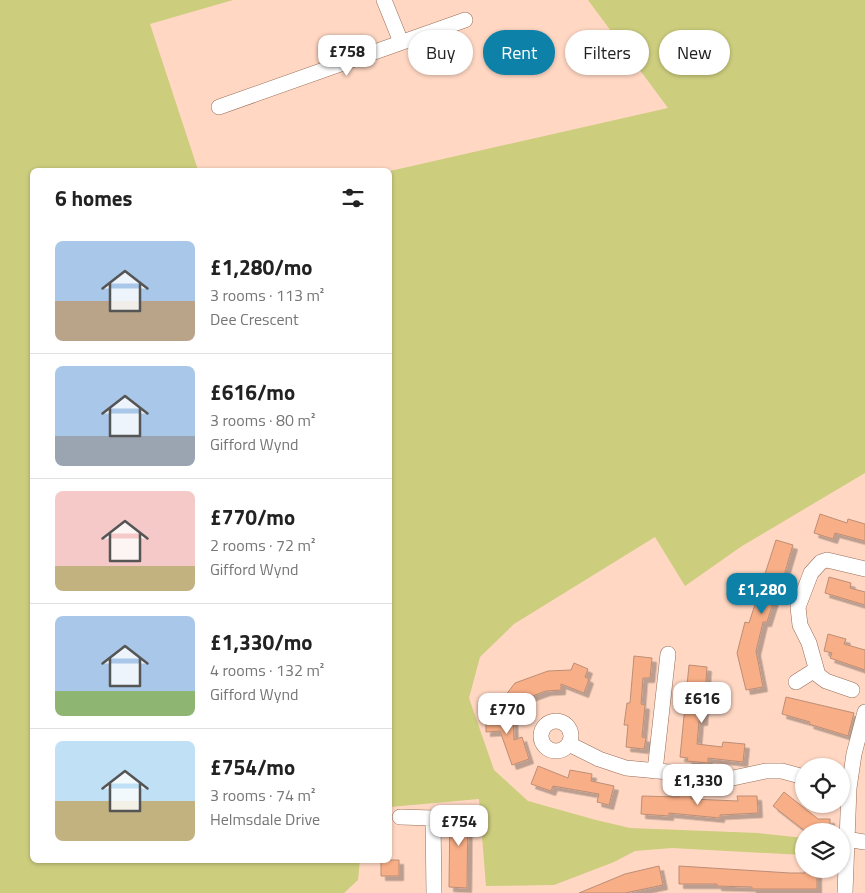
<!DOCTYPE html>
<meta charset="utf-8">
<style>
body{margin:0;font-family:"Titillium Web",sans-serif;background:#f6f6f6;color:#222;height:100vh;display:flex;flex-direction:column;font-size:19px;white-space:nowrap}
*{box-sizing:border-box;margin:0}
p{font-size:16px;color:#767676}
.icon{flex:none;width:28px;height:28px;fill:none;stroke:currentColor;stroke-width:2;stroke-linecap:round;stroke-linejoin:round}
.map{position:relative;flex:1;overflow:hidden}
.details{position:absolute;left:30px;top:168px;width:362px;height:695px;display:flex;flex-direction:column;background:#fff;border-radius:8px;box-shadow:0 1px 4px #0004}
.details>*{flex:none}
.hud{position:absolute;left:408px;top:30px;width:382px;height:45px;display:flex;gap:10px}
.fabs{position:absolute;left:795px;top:758px;display:grid;gap:10px}
.fabs a{display:grid;place-items:center;width:55px;height:55px;border-radius:50%;background:#fff;box-shadow:0 1px 4px #0004;font-size:25px}
.price{position:absolute;translate:-50% -42px;padding:0 11px;border-radius:10px;background:#fff;color:#222;font-size:16px;line-height:32px;filter:drop-shadow(0 1px 2px #0008)}
.price::after{content:'';position:absolute;left:50%;top:30px;width:15px;height:11px;margin-left:-8px;background:inherit;clip-path:polygon(0 0,100% 0,50% 100%)}
.price.selected{background:#0e81a8;color:#fff}
ul{padding:0;list-style:none}
li{display:flex;align-items:center;gap:15px;height:125px;padding:0 25px}
li+li{border-top:1px solid #e0e0e0}
li span{display:grid;place-items:center;flex:none;width:140px;height:100px;border-radius:8px;color:#555}
li>.icon{margin-inline-start:auto}
span .icon{width:60px;height:60px;fill:#fffc;stroke-width:1}
li b{font-size:21px}
h2{display:flex;justify-content:space-between;align-items:center;height:60px;padding:0 25px;font-size:21px}
.tag{padding:0 18px;border-radius:22px;background:#fff;box-shadow:0 1px 4px #0004;font-size:18px;line-height:45px}
.tag.selected{background:#0e81a8;color:#fff}
.map>svg:first-child{display:block}
.green{fill:#cccd7d}
.building{fill:#f8ae86;stroke:#bc8e76;filter:url(#shadow)}
.lines{fill:none;stroke-linecap:round;stroke-linejoin:round}
.minor-casing{stroke:#986d56;stroke-width:16}
.minor{stroke:#fff;stroke-width:15}
</style>
<div class="map">
<svg width="865" height="893" viewBox="0 0 865 893">
<defs>
<filter id="shadow"><feDropShadow dx="4.5" dy="4.5" stdDeviation="0" flood-color="#0004"/></filter>
</defs>
<rect width="100%" height="100%" fill="#ffd7c3"/>
<!-- green -->
<path class="green" d="M 0,0 L 233,0 L 150,24 L 198,170 L 32,170 L 32,860 L 360,860 L 358,880 L 344,893 L 0,893 Z
M 588,0 L 865,0 L 865,473 L 742,546 L 685,586 L 655,537 L 514,624 L 480,657 L 469,698 L 494,770 L 528,801 L 596,820 L 630,828 L 758,833 L 804,838 L 804,855 L 672,848 L 635,851 L 614,862 L 554,885 L 486,886 L 479,799 L 390,807 L 390,171 L 668,108 Z"/>
<!-- building -->
<path class="building" d="M 820,514 L 847,523 L 848,519 L 865,524 L 865,541 L 835,533 L 833,539 L 814,533 Z
M 776,540 L 793,545 L 782,582 L 780,581 L 767,622 L 763,622 L 756,651 L 763,687 L 746,690 L 737,653 L 745,622 L 749,623 Z
M 829,577 L 851,583 L 850,588 L 865,592 L 865,605 L 825,593 Z
M 828,634 L 846,639 L 844,644 L 865,650 L 865,670 L 830,658 L 832,653 L 824,651 Z
M 634,656 L 652,658 L 650,678 L 643,678 L 641,704 L 645,705 L 642,737 L 646,738 L 644,749 L 626,747 L 628,725 L 624,725 L 627,703 L 630,703 Z
M 574,663 L 588,669 L 585,677 L 589,679 L 584,693 L 561,684 L 561,690 L 546,691 L 524,699 L 516,710 L 502,700 L 515,683 L 548,671 L 571,670 Z
M 689,665 L 707,667 L 703,721 L 699,721 L 697,744 L 722,747 L 723,742 L 745,744 L 743,762 L 708,758 L 708,763 L 687,761 L 688,758 L 680,757 Z
M 786,697 L 854,713 L 848,736 L 809,724 L 810,722 L 782,714 Z
M 513,712 L 514,740 L 522,737 L 529,759 L 512,765 L 500,731 L 486,732 L 486,713 Z
M 538,766 L 568,778 L 570,770 L 592,774 L 591,781 L 614,786 L 609,805 L 597,802 L 599,794 L 553,786 L 551,791 L 531,784 Z
M 784,792 L 818,819 L 830,819 L 830,831 L 805,831 L 773,806 Z
M 679,793 L 691,794 L 691,799 L 738,801 L 737,796 L 757,796 L 758,813 L 720,815 L 720,818 L 669,813 L 669,816 L 641,814 L 642,796 L 679,797 Z
M 468,806 L 467,888 L 449,887 L 450,807 Z
M 381,860 L 399,860 L 399,876 L 381,876 Z
M 659,866 L 663,885 L 625,893 L 579,893 L 625,874 Z
M 679,866 L 790,873 L 805,873 L 805,869 L 817,869 L 817,889 L 752,889 L 752,887 L 717,886 L 717,884 L 679,884 Z"/>
<g class="lines">
<defs>
<path id="minor" d="M 384,0 L 401,42
M 219,107 L 465,20
M 796,682 L 815,670
M 852,690 L 826,681 L 818,675 L 809,643 L 800,625 L 798,607 L 811,573 L 821,562 L 827,560 L 865,569
M541 736a15 15 0 1 1 30 0a15 15 0 1 1-30 0Z
M 569,744 L 599,759 L 626,768 L 733,778 L 766,771 L 782,771 L 804,777
M 655,771 L 668,654
M 400,817 L 433,818 L 434,893
M 846,839 L 865,842
M 845,893 L 849,788 L 854,754 L 865,712"/>
</defs>
<!-- minor casing -->
<use href="#minor" class="minor-casing"/>
<!-- minor -->
<use href="#minor" class="minor"/>
</g>
</svg>
<div class="fabs">
<a><svg class="icon" aria-label="locate" viewBox="0 0 24 24"><circle cx="12" cy="12" r="6"/><path d="M12 2v4M12 18v4M2 12h4M18 12h4"/></svg></a>
<a><svg class="icon" aria-label="layers" viewBox="0 0 24 24"><path d="M12 4l9 5-9 5-9-5zM3 14l9 5 9-5"/></svg></a>
</div>
<b class="price" style="left:347px;top:77px">£758</b>
<b class="price selected" style="left:762px;top:615px">£1,280</b>
<b class="price" style="left:702px;top:724px">£616</b>
<b class="price" style="left:507px;top:735px">£770</b>
<b class="price" style="left:698px;top:806px">£1,330</b>
<b class="price" style="left:459px;top:847px">£754</b>
<div class="hud">
<a class="tag">Buy</a>
<a class="tag selected">Rent</a>
<a class="tag">Filters</a>
<a class="tag">New</a>
</div>
<section class="details">
<h2>6 homes<svg class="icon" aria-label="filters" viewBox="0 0 24 24"><path d="M4 7h16M4 17h16"/><circle cx="9" cy="7" r="2"/><circle cx="15" cy="17" r="2"/></svg></h2>
<ul>
<li><span style="background:linear-gradient(#a9c7e8 60%,#b9a48a 0)"><svg class="icon" aria-label="home" viewBox="0 0 24 24"><path d="M3 11l9-7 9 7M6 9v11h12V9"/></svg></span><div><b>£1,280/mo</b><p>3 rooms · 113 m²</p><p>Dee Crescent</p></div></li>
<li><span style="background:linear-gradient(#a9c7e8 70%,#9aa5b1 0)"><svg class="icon" aria-label="home" viewBox="0 0 24 24"><path d="M3 11l9-7 9 7M6 9v11h12V9"/></svg></span><div><b>£616/mo</b><p>3 rooms · 80 m²</p><p>Gifford Wynd</p></div></li>
<li><span style="background:linear-gradient(#f6c9c9 75%,#c2b280 0)"><svg class="icon" aria-label="home" viewBox="0 0 24 24"><path d="M3 11l9-7 9 7M6 9v11h12V9"/></svg></span><div><b>£770/mo</b><p>2 rooms · 72 m²</p><p>Gifford Wynd</p></div></li>
<li><span style="background:linear-gradient(#a9c7e8 75%,#8fb573 0)"><svg class="icon" aria-label="home" viewBox="0 0 24 24"><path d="M3 11l9-7 9 7M6 9v11h12V9"/></svg></span><div><b>£1,330/mo</b><p>4 rooms · 132 m²</p><p>Gifford Wynd</p></div></li>
<li><span style="background:linear-gradient(#bfe0f5 60%,#c2b280 0)"><svg class="icon" aria-label="home" viewBox="0 0 24 24"><path d="M3 11l9-7 9 7M6 9v11h12V9"/></svg></span><div><b>£754/mo</b><p>3 rooms · 74 m²</p><p>Helmsdale Drive</p></div></li>
</ul>
</section>
</div>
